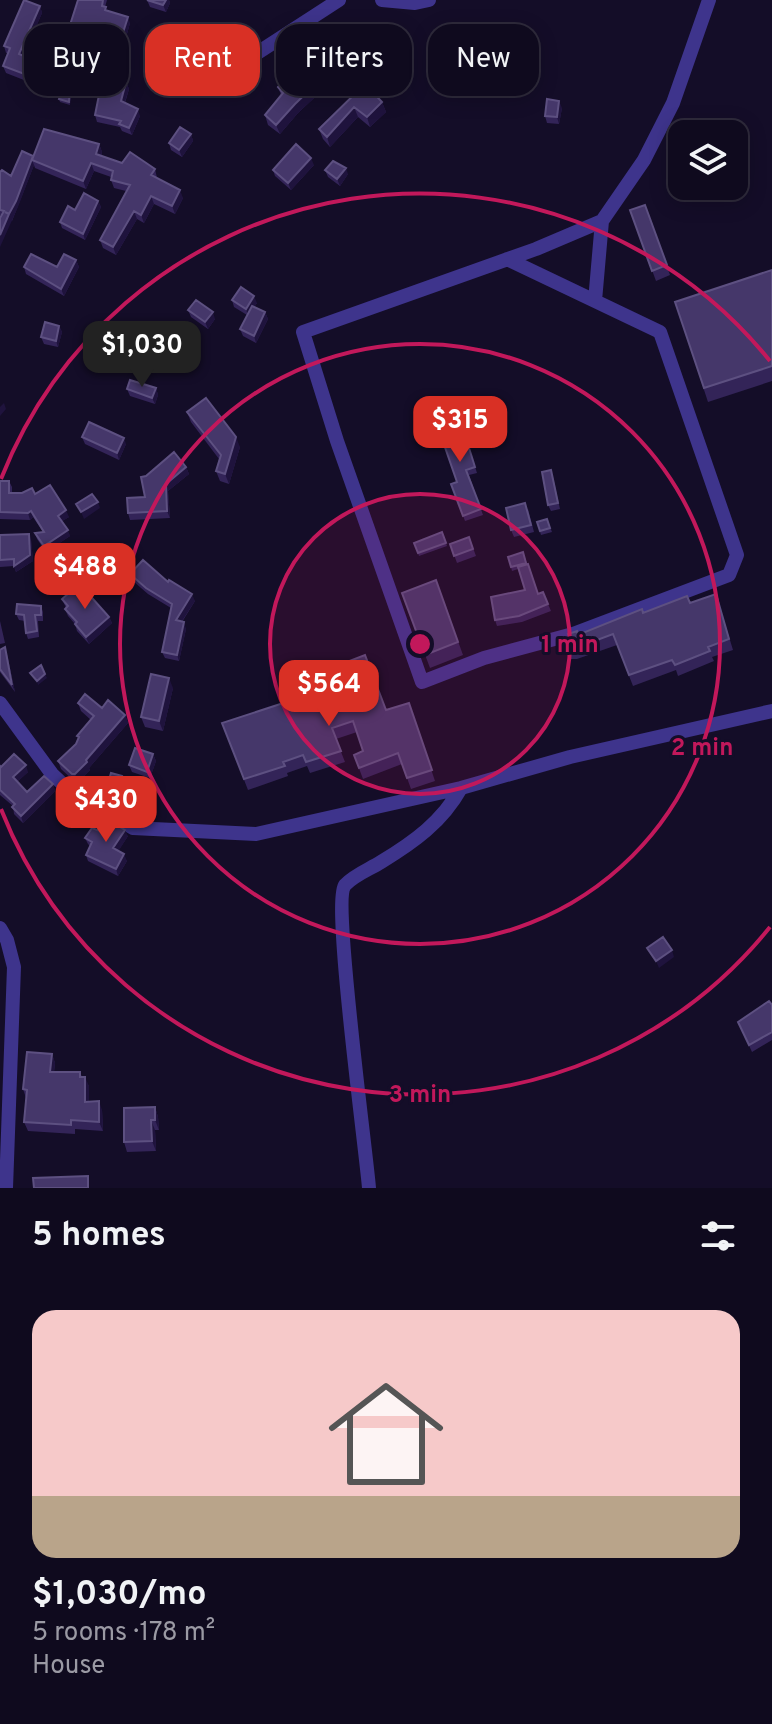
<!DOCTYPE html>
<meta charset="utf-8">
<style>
body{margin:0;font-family:Overpass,sans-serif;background:#181327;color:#f1f3f6;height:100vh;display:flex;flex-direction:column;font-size:30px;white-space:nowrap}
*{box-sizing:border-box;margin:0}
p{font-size:26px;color:#9b9aa4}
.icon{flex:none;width:44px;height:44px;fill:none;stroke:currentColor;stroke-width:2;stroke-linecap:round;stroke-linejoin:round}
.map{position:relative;height:1188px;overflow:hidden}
.details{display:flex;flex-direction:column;background:#0f0a1e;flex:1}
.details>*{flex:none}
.guide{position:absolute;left:24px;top:24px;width:724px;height:72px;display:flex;gap:16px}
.tools{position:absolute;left:668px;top:120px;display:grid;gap:16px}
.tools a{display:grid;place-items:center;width:80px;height:80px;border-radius:16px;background:#0f0a1e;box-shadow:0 4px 20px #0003,0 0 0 2px #2f2b3c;font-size:40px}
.price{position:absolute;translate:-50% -68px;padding:0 18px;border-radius:16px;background:#d93025;color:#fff;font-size:26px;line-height:52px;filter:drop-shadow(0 2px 4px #0008)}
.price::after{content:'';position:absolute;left:50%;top:48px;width:24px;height:18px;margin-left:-12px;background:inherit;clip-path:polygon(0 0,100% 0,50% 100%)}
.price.selected{background:#222;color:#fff}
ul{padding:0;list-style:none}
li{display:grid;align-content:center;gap:16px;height:424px;padding:0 32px}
li span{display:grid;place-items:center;height:248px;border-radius:24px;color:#555}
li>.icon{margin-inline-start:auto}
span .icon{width:144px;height:144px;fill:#fffc;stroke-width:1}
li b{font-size:34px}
h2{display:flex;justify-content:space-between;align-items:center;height:96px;padding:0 32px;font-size:34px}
.tag{padding:0 28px;border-radius:24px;background:#0f0a1e;box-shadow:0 4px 20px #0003,0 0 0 2px #2f2b3c;font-size:28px;line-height:72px}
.tag.selected{background:#d93025;color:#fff}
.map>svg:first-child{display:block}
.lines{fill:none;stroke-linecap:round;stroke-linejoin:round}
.minor{stroke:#3e348c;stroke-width:14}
.wall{fill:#332458}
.shaded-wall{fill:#1f133d}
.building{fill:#45376a;stroke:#5d5081;stroke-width:2}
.ring{fill:none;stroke:#c2185b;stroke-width:4}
.centre{fill:#c2185b;stroke:#140d28;stroke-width:4}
.ring-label{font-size:24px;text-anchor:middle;font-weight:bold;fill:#c2185b;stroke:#140d28;stroke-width:6;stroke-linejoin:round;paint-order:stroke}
</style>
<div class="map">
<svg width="772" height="1188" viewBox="0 0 772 1188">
<rect width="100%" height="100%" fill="#140d28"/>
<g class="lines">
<!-- minor -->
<path class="minor" d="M 382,0 L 415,3 L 429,0
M 242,63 L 339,0
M 507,259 L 660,332 L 737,555 L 729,575 L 573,634 L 484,658 L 422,682 L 337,441 L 303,332 L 536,249 L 602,221 L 644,160 L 673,103 L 709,0
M 595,301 L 602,221
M 0,703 L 52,774 L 70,791 L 133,828 L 256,834 L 461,788 L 570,757 L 772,711
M 0,928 L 7,940 L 14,967 L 6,1188
M 369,1188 C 366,1150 332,900 345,885 C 354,875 370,869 381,862 C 414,842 442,822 461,788"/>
</g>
<!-- wall -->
<path class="wall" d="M 78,0 L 107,0 L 105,7 L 107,11 L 130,23 L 122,52 L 119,51 L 121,55 L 118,66 L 107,62 L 104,56 L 111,47 L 110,43 L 72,31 L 70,25 Z
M 147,0 L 169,0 L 170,3 L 166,12 L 150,7 Z
M 40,6 L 42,13 L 23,56 L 35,66 L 29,82 L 6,73 L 3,66 L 8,53 L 6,53 L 4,46 Z
M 341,60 L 344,70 L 298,113 L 280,134 L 268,125 L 265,115 L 281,95 L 278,87 Z
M 72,74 L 70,105 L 60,102 L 59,99 Z
M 126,82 L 129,89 L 125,103 L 140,116 L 132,135 L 122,131 L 120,127 L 97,122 L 95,115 L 99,95 L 97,95 L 95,88 Z
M 365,84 L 382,102 L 386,112 L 370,127 L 358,117 L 330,147 L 323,139 L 319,129 Z
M 562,108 L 559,124 L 547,123 L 545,116 Z
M 191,134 L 193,141 L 182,157 L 171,150 L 169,143 Z
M 99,144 L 102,152 L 101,156 L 122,163 L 155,169 L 157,178 L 183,198 L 175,214 L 154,204 L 144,223 L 137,219 L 116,255 L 103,248 L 100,240 L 126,191 L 114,188 L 111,180 L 111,177 L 94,171 L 86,189 L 35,168 L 34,165 L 12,221 L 0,215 L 0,172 L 11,176 L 33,157 Z
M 314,165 L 291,190 L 275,176 L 273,170 Z
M 325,170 L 348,174 L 340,186 L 328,177 Z
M 98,201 L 101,207 L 85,240 L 62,228 L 60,222 L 75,210 Z
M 645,205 L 670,275 L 656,281 L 630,210 Z
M 76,260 L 79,267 L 64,296 L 26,274 L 24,267 L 57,267 Z
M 772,270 L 772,381 L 708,402 L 675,302 Z
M 232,300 L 257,303 L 254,307 L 265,312 L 268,319 L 256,343 L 243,336 L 240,329 L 247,315 L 234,307 Z
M 188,310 L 215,319 L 208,329 L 191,317 Z
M 59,326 L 62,332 L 58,347 L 44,344 L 41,337 Z
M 162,351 L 165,358 L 165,371 L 143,372 L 140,365 Z
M 156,388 L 158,395 L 155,404 L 130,396 L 127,389 Z
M 187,412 L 240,447 L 229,484 L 220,481 L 216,471 L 219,459 L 191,422 Z
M 459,416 L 477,473 L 469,475 L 483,515 L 465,521 L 451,484 L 457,482 Z
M 82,437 L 126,444 L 119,460 L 85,444 Z
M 186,467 L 189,474 L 168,491 L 170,518 L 130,520 L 128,513 L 145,497 Z
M 553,477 L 560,509 L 551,511 L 548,505 Z
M 0,481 L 9,481 L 12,487 L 12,493 L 35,494 L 69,517 L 62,521 L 70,536 L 46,552 L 37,539 L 35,533 L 43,532 L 33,517 L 30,520 L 0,519 Z
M 528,509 L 534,532 L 514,537 L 511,530 Z
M 547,519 L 552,532 L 541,535 L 537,522 Z
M 442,532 L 447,546 L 419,556 L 414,543 Z
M 0,535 L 31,540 L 33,561 L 16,572 L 14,566 L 0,567 Z
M 469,537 L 476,556 L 457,563 L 450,544 Z
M 523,552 L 538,594 L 543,592 L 551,611 L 522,622 L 497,626 L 495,620 L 525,590 L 518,569 L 512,571 L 508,557 Z
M 130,574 L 168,582 L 195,601 L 182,622 L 186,629 L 179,661 L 165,658 L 162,652 L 171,608 L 148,594 L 133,581 Z
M 436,580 L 463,655 L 430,668 L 402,593 Z
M 83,593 L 109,617 L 112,623 L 89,644 L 77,631 L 75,624 L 68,616 L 65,609 L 66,608 L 62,599 Z
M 716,594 L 733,650 L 712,657 L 714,661 L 678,676 L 676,670 L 633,686 L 617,645 L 577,659 L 570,659 L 564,640 L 643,613 L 690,603 Z
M 41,606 L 43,612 L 43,621 L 38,621 L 39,637 L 28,639 L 26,633 L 25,621 L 19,620 L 16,614 Z
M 0,621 L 5,643 L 0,644 Z
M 0,650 L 7,654 L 15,692 L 0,672 Z
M 173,688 L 163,731 L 145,727 L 141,717 Z
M 78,703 L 102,708 L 125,715 L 128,723 L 89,768 L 90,770 L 78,782 L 75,782 L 61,769 L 58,761 L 76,744 L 78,739 L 77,736 L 91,720 L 81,711 Z
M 409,703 L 435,781 L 411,789 L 402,764 L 363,779 L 354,755 L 363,751 L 357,732 L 336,739 L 345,762 L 310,773 L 307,766 L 287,773 L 288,776 L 248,790 L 222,723 L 386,710 Z
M 153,754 L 156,761 L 150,778 L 132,772 L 129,765 Z
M 0,766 L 28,772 L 17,782 L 27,792 L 53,784 L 55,791 L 23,823 L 14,814 L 13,806 L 0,795 Z
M 125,783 L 120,800 L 108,797 L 106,790 Z
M 100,831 L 128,836 L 118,851 L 127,861 L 118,876 L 88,861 L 86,855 L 90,846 L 88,844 L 85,838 Z
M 772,1005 L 772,1040 L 752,1052 L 738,1022 Z
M 52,1054 L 55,1063 L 54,1072 L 80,1072 L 82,1077 L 89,1086 L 89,1102 L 102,1110 L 103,1131 L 75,1129 L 75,1134 L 28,1131 L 24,1122 L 26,1098 L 23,1089 Z
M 155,1107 L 158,1117 L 159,1130 L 155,1130 L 156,1151 L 127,1152 L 124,1142 Z"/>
<!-- shaded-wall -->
<path class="shaded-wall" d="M 166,0 L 169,0 L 170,3 L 166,12 L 163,5 Z
M 40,6 L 42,13 L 21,61 L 19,54 Z
M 128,17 L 130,23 L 122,52 L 119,45 Z
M 118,49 L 121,55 L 118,66 L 115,59 Z
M 33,60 L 35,66 L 29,82 L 27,75 Z
M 341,60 L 344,70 L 298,113 L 280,134 L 276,125 L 295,104 Z
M 71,71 L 72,74 L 70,105 L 69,102 Z
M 126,82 L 129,89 L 123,108 L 121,101 Z
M 559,101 L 562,108 L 559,124 L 557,117 Z
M 382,102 L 386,112 L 370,127 L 367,117 Z
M 354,107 L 358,117 L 330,147 L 327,137 Z
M 138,109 L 140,116 L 132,135 L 129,128 Z
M 191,134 L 193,141 L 182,157 L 179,150 Z
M 99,144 L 102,152 L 99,162 L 96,154 Z
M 33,156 L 32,160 L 34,165 L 18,207 L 0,247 L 0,235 Z
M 311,158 L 314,165 L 291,190 L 288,183 Z
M 91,163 L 94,171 L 86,189 L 83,181 Z
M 346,168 L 348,174 L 340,186 L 337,179 Z
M 180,190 L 183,198 L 175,214 L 172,206 Z
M 151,196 L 154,204 L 144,223 L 141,215 Z
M 98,201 L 101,207 L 85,240 L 83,234 Z
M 134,211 L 137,219 L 116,255 L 113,247 Z
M 76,260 L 79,267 L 64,296 L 61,289 Z
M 254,296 L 257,303 L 248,316 L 246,309 Z
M 213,312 L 215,319 L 208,329 L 205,322 Z
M 265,312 L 268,319 L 256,343 L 254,336 Z
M 59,326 L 62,332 L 58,347 L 56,341 Z
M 162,351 L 165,358 L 165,371 L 163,364 Z
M 156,388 L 158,395 L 155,404 L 152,398 Z
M 4,403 L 6,409 L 0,416 L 0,407 Z
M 236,437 L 240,447 L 229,484 L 225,474 Z
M 124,438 L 126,444 L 119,460 L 117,453 Z
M 186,467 L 189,474 L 168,491 L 170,518 L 167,511 L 166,484 Z
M 98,502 L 100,508 L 84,519 L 81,512 Z
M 66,510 L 69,517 L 61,522 L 58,516 Z
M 31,511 L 33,517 L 30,520 L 28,513 Z
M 68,530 L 70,536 L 46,552 L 44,546 Z
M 29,534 L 31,540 L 33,561 L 16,572 L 14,566 Z
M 192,594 L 195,601 L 178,627 L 176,620 Z
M 109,617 L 112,623 L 89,644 L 86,637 Z
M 184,622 L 186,629 L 179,661 L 177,655 Z
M 5,647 L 7,654 L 15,692 L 12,685 Z
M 45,674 L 47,678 L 38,685 L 37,681 Z
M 169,678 L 173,688 L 163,731 L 159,721 Z
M 125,715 L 128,723 L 89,768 L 90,770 L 78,782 L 75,774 Z
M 153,754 L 156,761 L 150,778 L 147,772 Z
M 26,765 L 28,772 L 15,784 L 13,777 Z
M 122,776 L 125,783 L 120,800 L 117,793 Z
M 53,784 L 55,791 L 23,823 L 21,816 Z
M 125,830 L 128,836 L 116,855 L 113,848 Z
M 124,854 L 127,861 L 118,876 L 116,869 Z
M 672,950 L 674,957 L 659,968 L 656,961 Z
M 52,1054 L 55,1063 L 53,1081 L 50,1072 Z
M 85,1077 L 89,1086 L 89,1111 L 85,1102 Z
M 99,1101 L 102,1110 L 103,1131 L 99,1122 Z
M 155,1107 L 158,1117 L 159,1130 L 155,1120 Z
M 151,1120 L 155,1130 L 156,1151 L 152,1141 Z"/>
<!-- building -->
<path class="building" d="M 24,0 L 40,6 L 19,54 L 33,60 L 27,75 L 3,66 L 10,48 L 4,46 Z
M 78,0 L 103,0 L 102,6 L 106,7 L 105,10 L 128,17 L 119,45 L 109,41 L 110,38 L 70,25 Z
M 147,0 L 166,0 L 163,5 Z
M 323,43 L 341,60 L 295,104 L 276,125 L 265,115 L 283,93 L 278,87 Z
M 107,47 L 118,49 L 115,59 L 104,56 Z
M 67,70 L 71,71 L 69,102 L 59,99 Z
M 98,74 L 126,82 L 121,101 L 138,109 L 129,128 L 119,124 L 121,121 L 95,115 L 100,90 L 95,88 Z
M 365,84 L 382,102 L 367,117 L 354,107 L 327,137 L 319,129 Z
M 547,99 L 559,101 L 557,117 L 545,116 Z
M 180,127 L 191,134 L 179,150 L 169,143 Z
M 44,129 L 99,144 L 96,154 L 122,163 L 130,152 L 155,169 L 151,175 L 180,190 L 172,206 L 151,196 L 141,215 L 134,211 L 113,247 L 100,240 L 130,185 L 111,180 L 113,171 L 91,163 L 83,181 L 32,160 Z
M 296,144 L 311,158 L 288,183 L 273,170 Z
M 22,151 L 33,156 L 16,201 L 9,214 L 5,212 L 9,214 L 0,235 L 0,218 L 4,211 L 0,210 L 0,172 L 2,170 L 11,176 Z
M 333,161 L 346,168 L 337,179 L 325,170 Z
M 84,193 L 98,201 L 83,234 L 60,222 L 68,206 L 75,210 Z
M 645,205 L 667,265 L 652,271 L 630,210 Z
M 31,254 L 57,267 L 64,254 L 76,260 L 61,289 L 24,267 Z
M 772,270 L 772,366 L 704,388 L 675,302 Z
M 241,287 L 254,296 L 246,309 L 232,300 Z
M 196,300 L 213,312 L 205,322 L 188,310 Z
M 252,306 L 265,312 L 254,336 L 240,329 Z
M 45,322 L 59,326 L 56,341 L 41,337 Z
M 140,351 L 162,351 L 163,364 L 140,365 Z
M 130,380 L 156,388 L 152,398 L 127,389 Z
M 206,398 L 236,437 L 225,474 L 216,471 L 221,455 L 187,412 Z
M 459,416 L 475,467 L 466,470 L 481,509 L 463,516 L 451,484 L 457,482 L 437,424 Z
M 89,422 L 124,438 L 117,453 L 82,437 Z
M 174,452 L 186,467 L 166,484 L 167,511 L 128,513 L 127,498 L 145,497 L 141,477 L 146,476 Z
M 551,470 L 558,503 L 548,505 L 542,472 Z
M 0,481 L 9,481 L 9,493 L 22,493 L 32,488 L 35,494 L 50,485 L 66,510 L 58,516 L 68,530 L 44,546 L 35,533 L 44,532 L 31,511 L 28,513 L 0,512 Z
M 92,494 L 98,502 L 81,512 L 76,504 Z
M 525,503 L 531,525 L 511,530 L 506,508 Z
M 547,519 L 550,528 L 540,531 L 537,522 Z
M 442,532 L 446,543 L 418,553 L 414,543 Z
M 29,534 L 30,555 L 14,566 L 14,559 L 0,560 L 0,535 Z
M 469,537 L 473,549 L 454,556 L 450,544 Z
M 523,552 L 526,563 L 511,567 L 508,557 Z
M 143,560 L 168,582 L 169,580 L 192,594 L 176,620 L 184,622 L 177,655 L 162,652 L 172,604 L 146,588 L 130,574 Z
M 528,564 L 538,594 L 543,592 L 548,604 L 519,616 L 495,620 L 491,597 L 525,590 L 518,567 Z
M 436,580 L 458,642 L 425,655 L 402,593 Z
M 77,586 L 83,593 L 86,591 L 109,617 L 86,637 L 75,624 L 77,622 L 65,609 L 68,606 L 62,599 Z
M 716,594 L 729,639 L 708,647 L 710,651 L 675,665 L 672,660 L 629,675 L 613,634 L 573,649 L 567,649 L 564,640 L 570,638 L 568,634 L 577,631 L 578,635 L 642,609 L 643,613 L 687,596 L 690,603 Z
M 17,604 L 41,606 L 41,615 L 35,615 L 37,631 L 26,633 L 24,615 L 16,614 Z
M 5,647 L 12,685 L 0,669 L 0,650 Z
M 365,655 L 386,710 L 409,703 L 432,770 L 407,778 L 398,753 L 359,768 L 354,755 L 363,751 L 353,721 L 332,728 L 341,751 L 306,762 L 303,755 L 283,762 L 285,766 L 244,779 L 222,723 L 351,681 L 344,663 Z
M 41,665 L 45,674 L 37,681 L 30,673 Z
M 151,674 L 169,678 L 159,721 L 141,717 Z
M 85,694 L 102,708 L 108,700 L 125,715 L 86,760 L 87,762 L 75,774 L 72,774 L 58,761 L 76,744 L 79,737 L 77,736 L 94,716 L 78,703 Z
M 135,748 L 153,754 L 147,772 L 129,765 Z
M 14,754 L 26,765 L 13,777 L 27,792 L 44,776 L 53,784 L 21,816 L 12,807 L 15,804 L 0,790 L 0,766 L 1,767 Z
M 111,773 L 122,776 L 117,793 L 106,790 Z
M 108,820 L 125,830 L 113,848 L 124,854 L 116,869 L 86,855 L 92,842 L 85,838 L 92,828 L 100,831 Z
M 663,937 L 672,950 L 656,961 L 647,948 Z
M 769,1001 L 772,1005 L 772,1032 L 749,1045 L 738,1022 Z
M 27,1052 L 52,1054 L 50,1072 L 80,1072 L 80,1077 L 85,1077 L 85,1102 L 99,1101 L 99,1122 L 71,1120 L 71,1125 L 24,1122 L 27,1090 L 23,1089 Z
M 155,1107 L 155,1120 L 151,1120 L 152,1141 L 124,1142 L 124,1108 Z
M 88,1176 L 88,1188 L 34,1188 L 33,1178 Z"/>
<!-- distance rings -->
<circle cx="420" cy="644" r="150" fill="#c2185b" fill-opacity=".12"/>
<g class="ring">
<circle cx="420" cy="644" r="150"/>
<circle cx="420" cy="644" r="300"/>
<path d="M770 927A450 450 0 0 1 1 809M1 479A450 450 0 0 1 770 361"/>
</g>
<circle cx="420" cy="644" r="12" class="centre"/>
<g class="ring-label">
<text x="570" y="652">1 min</text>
<text x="702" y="755">2 min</text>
<text x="420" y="1102">3 min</text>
</g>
</svg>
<div class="tools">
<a><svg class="icon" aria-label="layers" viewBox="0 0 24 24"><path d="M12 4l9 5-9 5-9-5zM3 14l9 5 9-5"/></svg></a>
</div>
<b class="price selected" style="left:142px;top:389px">$1,030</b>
<b class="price" style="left:460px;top:464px">$315</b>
<b class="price" style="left:85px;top:611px">$488</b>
<b class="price" style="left:329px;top:728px">$564</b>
<b class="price" style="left:106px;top:844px">$430</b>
<div class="guide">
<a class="tag">Buy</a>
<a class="tag selected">Rent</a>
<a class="tag">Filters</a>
<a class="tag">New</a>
</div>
</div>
<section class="details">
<h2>5 homes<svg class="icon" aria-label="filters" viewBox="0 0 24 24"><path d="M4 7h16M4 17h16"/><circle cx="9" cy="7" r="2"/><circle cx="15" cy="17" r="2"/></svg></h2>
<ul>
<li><span style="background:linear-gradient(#f6c9c9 75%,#b9a48a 0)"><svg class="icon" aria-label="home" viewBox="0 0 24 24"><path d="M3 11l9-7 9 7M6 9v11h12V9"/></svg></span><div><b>$1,030/mo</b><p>5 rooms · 178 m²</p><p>House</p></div></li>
</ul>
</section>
